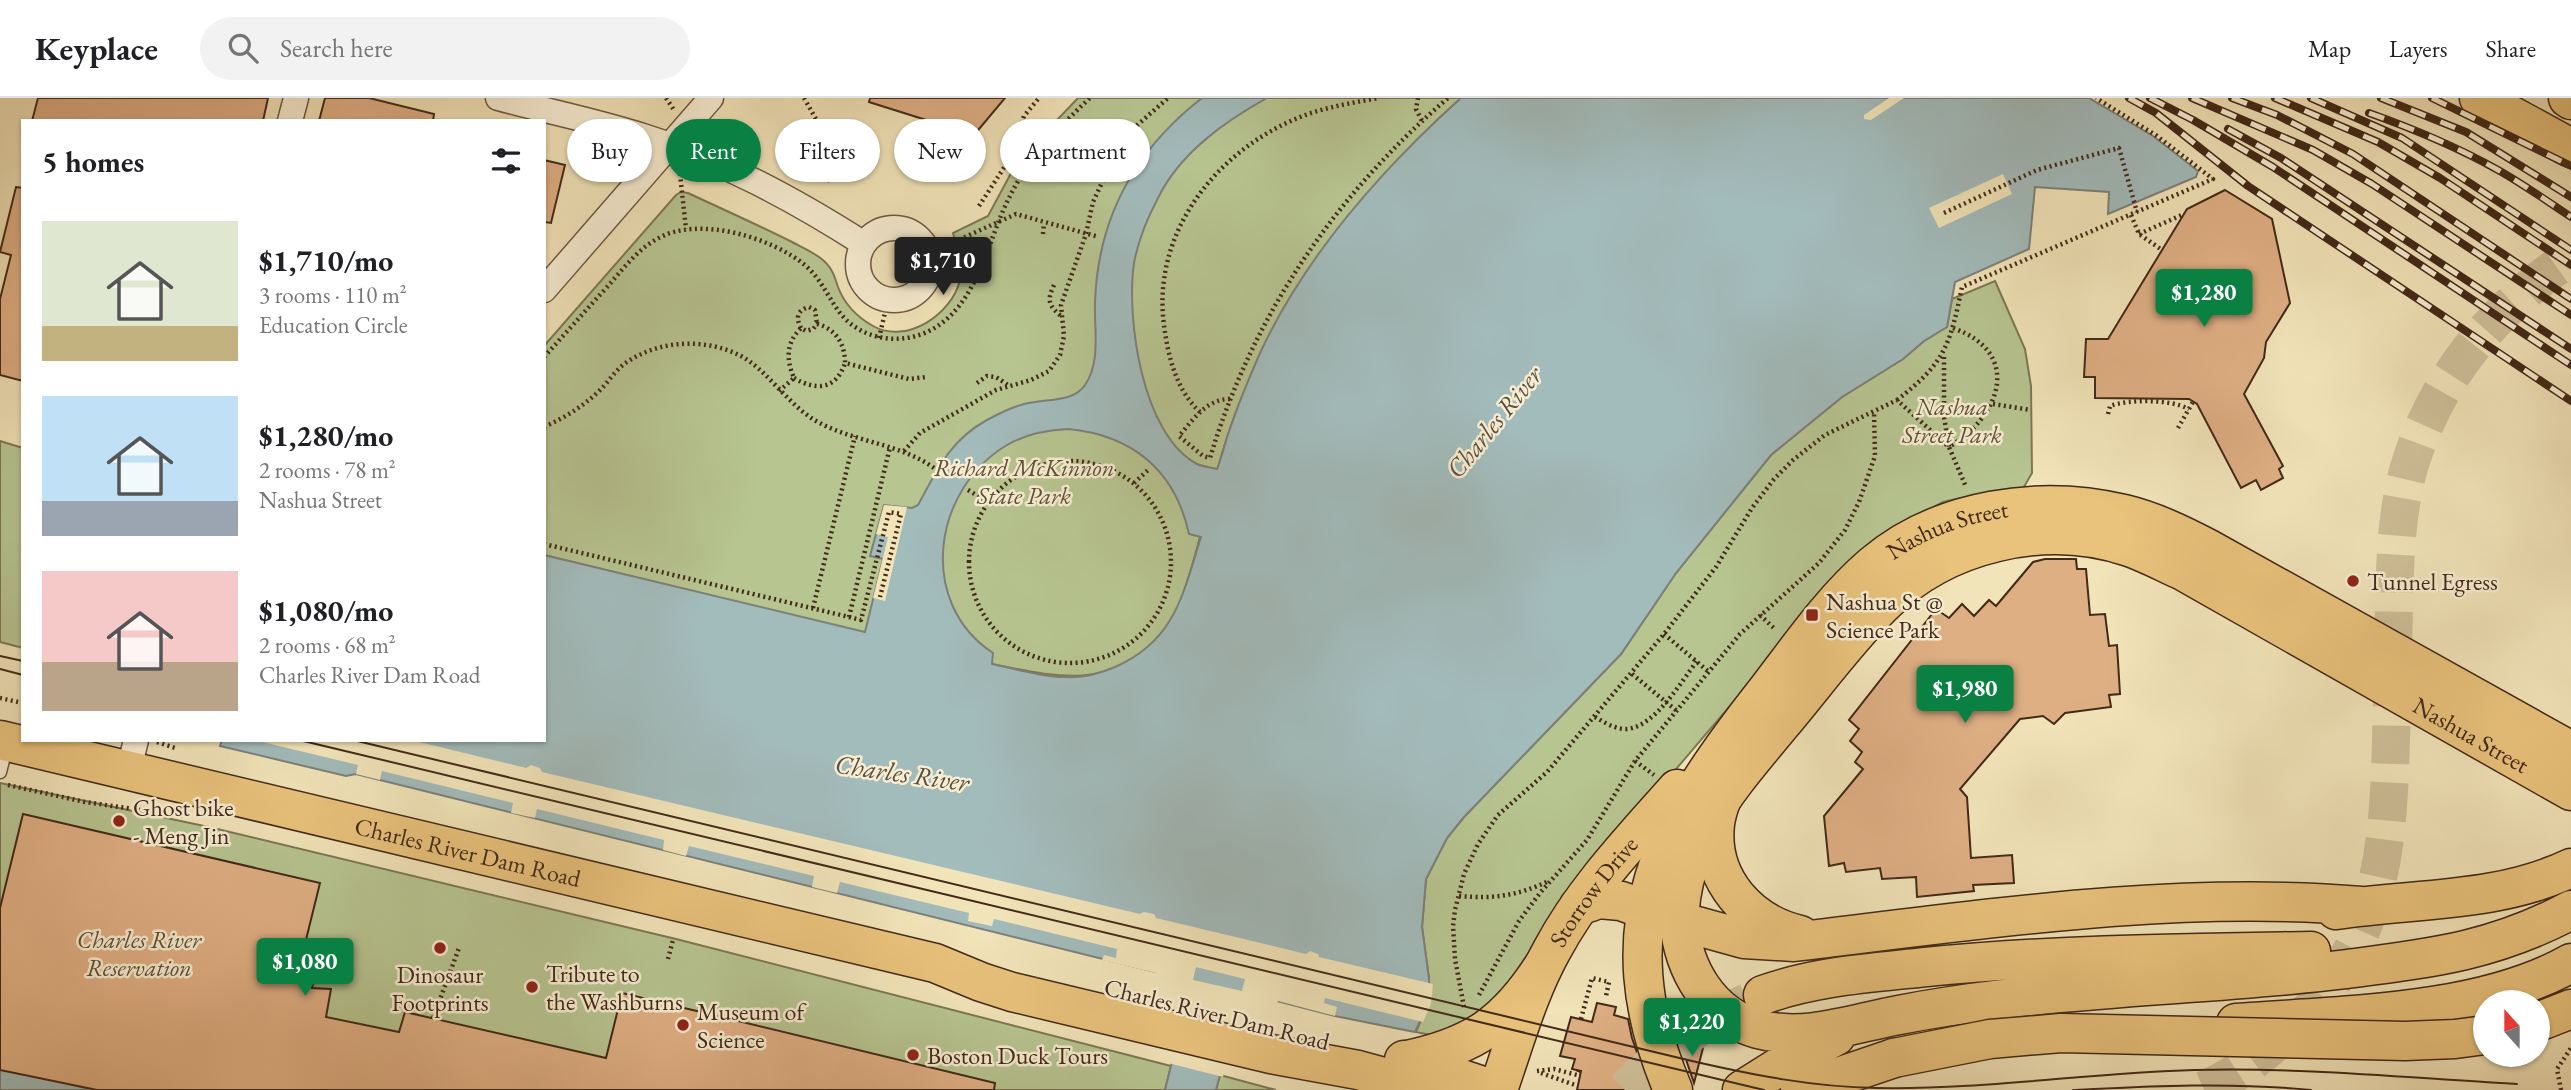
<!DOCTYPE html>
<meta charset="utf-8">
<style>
body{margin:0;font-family:"EB Garamond",serif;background:#f2f2f2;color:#202124;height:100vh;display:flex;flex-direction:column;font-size:26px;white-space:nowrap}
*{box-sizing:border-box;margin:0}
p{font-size:23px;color:#757577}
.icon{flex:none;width:38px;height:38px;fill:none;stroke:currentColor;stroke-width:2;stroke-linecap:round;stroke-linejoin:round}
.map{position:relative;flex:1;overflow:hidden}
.panel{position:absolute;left:21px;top:21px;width:525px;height:623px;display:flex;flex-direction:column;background:#fff;border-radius:0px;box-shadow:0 2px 5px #0004}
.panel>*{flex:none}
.hud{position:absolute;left:567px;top:21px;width:665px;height:63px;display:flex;gap:14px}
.needle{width:46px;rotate:339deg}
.fabs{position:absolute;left:2473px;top:892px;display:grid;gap:14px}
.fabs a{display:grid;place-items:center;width:77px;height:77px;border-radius:50%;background:#fff;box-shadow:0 2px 5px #0004;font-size:35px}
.price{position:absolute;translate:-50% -60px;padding:0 16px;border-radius:7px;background:#0b8043;color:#fff;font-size:23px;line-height:46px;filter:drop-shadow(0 2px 4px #0008)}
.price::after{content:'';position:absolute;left:50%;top:42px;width:21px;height:16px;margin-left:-10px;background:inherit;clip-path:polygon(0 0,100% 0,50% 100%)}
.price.on{background:#222;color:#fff}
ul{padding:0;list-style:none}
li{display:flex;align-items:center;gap:21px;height:175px;padding:0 21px}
li span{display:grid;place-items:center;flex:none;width:196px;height:140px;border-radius:0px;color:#555}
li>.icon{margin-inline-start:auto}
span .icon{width:84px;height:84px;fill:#fffc;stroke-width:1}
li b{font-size:30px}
h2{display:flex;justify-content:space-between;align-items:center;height:84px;padding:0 21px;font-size:30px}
.chip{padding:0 24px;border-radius:32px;background:#fff;box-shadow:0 2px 5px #0004;font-size:24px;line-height:63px}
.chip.on{background:#0b8043;color:#fff}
header{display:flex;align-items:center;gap:42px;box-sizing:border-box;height:98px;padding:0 35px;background:#fff;border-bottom:2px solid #e0e0e0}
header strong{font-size:33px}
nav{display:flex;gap:38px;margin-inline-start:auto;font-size:24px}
.search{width:490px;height:63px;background:#f2f2f2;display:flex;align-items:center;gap:18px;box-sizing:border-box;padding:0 24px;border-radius:38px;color:#757577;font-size:26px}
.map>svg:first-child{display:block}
.green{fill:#b7c591;stroke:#7c7754;stroke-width:2}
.water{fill:#a2bbbb;stroke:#7c817a;stroke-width:2;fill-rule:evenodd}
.pier{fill:#f2e4b9;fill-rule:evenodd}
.building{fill:#dfaf84;stroke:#422918;stroke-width:2}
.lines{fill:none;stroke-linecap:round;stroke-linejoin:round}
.motorway-tunnel{stroke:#cfbf99;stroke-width:38;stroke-dasharray:38 19;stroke-linecap:butt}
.service-casing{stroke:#6e5840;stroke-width:15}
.minor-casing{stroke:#6e5840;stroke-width:27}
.primary-casing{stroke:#422918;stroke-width:41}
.trunk-casing{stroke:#422918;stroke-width:41}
.motorway-casing{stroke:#422918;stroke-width:41}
.path{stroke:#422918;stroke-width:4.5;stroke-dasharray:2 3.5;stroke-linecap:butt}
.service{stroke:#f7edd2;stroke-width:12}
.minor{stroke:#f7edd2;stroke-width:24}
.primary{stroke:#e9c27c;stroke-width:38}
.trunk{stroke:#e9c27c;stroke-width:38}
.motorway{stroke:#e9c27c;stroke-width:38}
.tram{stroke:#422918;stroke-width:2}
.rail-casing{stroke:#422918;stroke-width:8}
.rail{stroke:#f7edd2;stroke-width:5;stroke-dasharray:16;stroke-linecap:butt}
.motorway-bridge-casing{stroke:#422918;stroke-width:41;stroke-linecap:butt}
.motorway-bridge{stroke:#e9c27c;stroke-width:38}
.poi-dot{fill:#8f2418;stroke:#f7edd2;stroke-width:2.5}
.labels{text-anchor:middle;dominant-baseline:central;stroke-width:5;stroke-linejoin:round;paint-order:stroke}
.park-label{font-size:24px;font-style:italic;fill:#5f5036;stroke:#f7edd2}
.street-label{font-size:24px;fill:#422918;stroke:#f7edd2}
.poi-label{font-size:24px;fill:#422918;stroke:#f7edd2;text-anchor:start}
.water-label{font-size:26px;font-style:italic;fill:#5a4e41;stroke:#f7edd2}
</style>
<header>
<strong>Keyplace</strong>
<div class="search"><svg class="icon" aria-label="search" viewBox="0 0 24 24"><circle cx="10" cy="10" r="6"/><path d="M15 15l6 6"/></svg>Search here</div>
<nav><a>Map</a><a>Layers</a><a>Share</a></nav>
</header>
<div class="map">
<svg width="2571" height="992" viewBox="0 0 2571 992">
<rect width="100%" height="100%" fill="#f2e4b9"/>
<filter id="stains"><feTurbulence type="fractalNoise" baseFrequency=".00286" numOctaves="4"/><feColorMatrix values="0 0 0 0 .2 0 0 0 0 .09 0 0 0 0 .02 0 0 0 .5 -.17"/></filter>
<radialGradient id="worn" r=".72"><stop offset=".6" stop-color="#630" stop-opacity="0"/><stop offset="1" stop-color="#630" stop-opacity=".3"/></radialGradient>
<!-- green -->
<path class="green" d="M 1078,0 L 1461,0 C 1361,90 1278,197 1232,325 C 1215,371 1206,421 1192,468 C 1184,495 1176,522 1156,543 C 1106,593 1052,578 992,566 L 544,457 L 544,248 L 676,97 L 681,94 L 688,95 C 722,111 756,126 790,143 C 801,149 817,155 826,165 C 833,172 835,180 838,189 C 844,205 857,219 873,228 C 907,247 952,216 960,182 C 964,166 957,150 953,135 L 988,118 L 1017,64 Z
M 1995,183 L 2025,251 L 2031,288 L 2032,375 L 2021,394 L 1961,400 L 1943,404 L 1914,420 L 1852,465 L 1560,807 L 1512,880 L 1497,951 L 1416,934 L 1428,905 L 1429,881 L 1422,829 L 1426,781 L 1447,740 L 1464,719 L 1621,556 L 1676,475 L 1771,357 L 1842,299 L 1903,261 L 1924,243 L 1947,229 L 1952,201 Z
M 0,343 L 23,350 L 23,550 L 0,544 Z
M 0,685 L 209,729 L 676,841 L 1171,968 L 1165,992 L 93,992 L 0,968 Z
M 1220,977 L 1276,992 L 1216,992 Z"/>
<!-- water -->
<path class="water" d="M 1202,0 L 1267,0 C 1224,24 1180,55 1158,100 C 1148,119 1138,143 1134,165 C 1126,220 1142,337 1197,366 C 1203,369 1211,369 1217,371 C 1223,356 1226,340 1232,325 C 1240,301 1250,278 1260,255 C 1306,156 1381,72 1461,0 L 2089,0 L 2153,38 L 2198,73 L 2196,79 L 2108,116 L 2109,94 L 2035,89 L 2029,151 L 1955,184 L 1947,229 L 1924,243 L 1903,261 L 1842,299 L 1771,357 L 1676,475 L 1621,556 L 1464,719 L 1447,740 L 1426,781 L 1422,829 L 1429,881 L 1429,893 L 1428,905 L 1415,934 L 1335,918 L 1242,894 L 1216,992 L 1165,992 L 1192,883 L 380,682 L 356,676 L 346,678 L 220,648 L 222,642 L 544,642 L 544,457 L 865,534 L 883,461 L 870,458 L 884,407 L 912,410 L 918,407 C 937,372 950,342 987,322 C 998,316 1010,310 1021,307 C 1040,300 1073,306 1085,287 C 1101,264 1094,231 1095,204 C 1098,118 1135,52 1202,0 ZM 1068,331 C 1132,337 1175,372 1189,436 L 1201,439 C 1183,496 1175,543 1115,569 C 1101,575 1082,580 1067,579 C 1042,579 1016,571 992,566 L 993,555 C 917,505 932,392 1007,347 C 1026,336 1047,332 1068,331 Z
M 0,968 L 93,992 L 0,992 Z"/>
<!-- pier -->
<path class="pier" d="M 1889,0 L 1904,0 L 1871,22 L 1864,21 L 1864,17 Z
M 2003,76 L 2012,96 L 1939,130 L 1929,110 Z
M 884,407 L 907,409 L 885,503 L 873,500 L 888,439 L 876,436 Z
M 254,642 L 411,642 L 526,670 L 531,667 L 540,670 L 542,674 L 1140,816 L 1144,814 L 1154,816 L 1156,820 L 1306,856 L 1310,853 L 1318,856 L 1319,859 L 1433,886 L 1431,906 L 1423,924 L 1325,900 L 1324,905 L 1337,909 L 1335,918 L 1278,903 L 1276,906 L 1244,898 L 1223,979 L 1168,965 L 1188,886 L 1156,878 L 1156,875 L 1102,862 L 1104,857 L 1116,860 L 1117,851 L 994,821 L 992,828 L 968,823 L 969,815 L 840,784 L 837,795 L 812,789 L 814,778 L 689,748 L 686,758 L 663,752 L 664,742 L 537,711 L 535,720 L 511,715 L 513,705 L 382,673 L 380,682 L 356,676 L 358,667 ZM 1196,869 L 1245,881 L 1242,893 L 1193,882 Z"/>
<!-- building -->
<path class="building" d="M 38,0 L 268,0 L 263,23 L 32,23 Z
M 325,0 L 369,0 L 434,16 L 433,23 L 319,23 Z
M 870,0 L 1005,0 L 974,37 L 869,4 Z
M 544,62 L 565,67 L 551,125 L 544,124 Z
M 16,89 L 23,90 L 23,283 L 0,277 L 0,201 L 11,157 L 0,154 Z
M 2225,92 L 2272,121 L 2290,205 L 2266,244 L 2264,260 L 2244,296 L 2283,368 L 2279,371 L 2283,380 L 2261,392 L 2256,382 L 2241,390 L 2197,306 L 2189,301 L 2095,300 L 2095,279 L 2084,279 L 2086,241 L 2108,241 L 2187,111 Z
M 2045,461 L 2076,461 L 2077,471 L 2086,471 L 2090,517 L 2105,516 L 2109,548 L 2117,547 L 2120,596 L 2109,597 L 2111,609 L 2065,615 L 2054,626 L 2043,618 L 2020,621 L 1960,691 L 1967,699 L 1971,760 L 2012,757 L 2014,785 L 1973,787 L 1974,793 L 1917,799 L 1916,779 L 1882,781 L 1880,770 L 1846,774 L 1844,765 L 1829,768 L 1824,718 L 1863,671 L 1855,664 L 1862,654 L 1850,643 L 1859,631 L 1849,622 L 1936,511 L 1949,520 L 1962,506 L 1974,518 L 1989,502 L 1996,508 L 2033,464 Z
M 23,716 L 320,785 L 300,866 L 315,876 L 312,890 L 331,891 L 326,919 L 399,934 L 405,914 L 606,960 L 622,895 L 995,985 L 994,992 L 97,992 L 0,972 L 0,810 Z
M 1597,905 L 1616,909 L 1614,917 L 1628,921 L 1632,940 L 1645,978 L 1634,975 L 1649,992 L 1577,992 L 1581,973 L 1572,971 L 1575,961 L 1560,958 L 1571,919 L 1592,924 Z
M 1680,944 L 1703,950 L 1694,985 Z"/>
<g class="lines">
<!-- motorway-tunnel -->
<path class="motorway-tunnel" d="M 1625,992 C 1663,953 1704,921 1755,901
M 2204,992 C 2239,977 2267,953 2294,928 C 2381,844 2388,755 2391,642 C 2392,598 2393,553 2394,509 C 2395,464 2396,418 2408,373 C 2434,282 2493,211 2571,159"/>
<defs>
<path id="service" d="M 0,674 L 7,647"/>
<path id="minor" d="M 498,0 C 546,13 596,23 643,38 C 722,62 795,102 864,146
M 290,23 L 296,0
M858 166a36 36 0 1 1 72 0a36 36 0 1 1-72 0Z
M 544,192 L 711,0
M 129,671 L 136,642"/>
<g id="primary">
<path id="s1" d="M 1679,823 C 1682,738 1731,687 1782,625 C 1815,586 1846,543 1882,507 C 1945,444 2045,421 2129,449 C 2147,455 2165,465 2183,473 L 2571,693"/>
<path id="s2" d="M 1498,992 C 1514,946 1528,895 1552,852 C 1584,792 1632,742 1677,691"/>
<path id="s3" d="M 1673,992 C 1603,826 1662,726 1764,596 C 1798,552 1831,503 1873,467 C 1940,410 2040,396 2124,416 C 2153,423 2180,436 2207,450 L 2571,653"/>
</g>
<g id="trunk">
<path id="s4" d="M 0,642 L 935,865 L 981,884 L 1012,894 L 1271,956 L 1358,972 L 1431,992"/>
<path d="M 1404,962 L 1495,992"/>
<path d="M 1407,962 C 1474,948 1507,925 1544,867"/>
</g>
<path id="motorway" d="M 2479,0 L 2571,50
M 2568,0 L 2571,2
M 1722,700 C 1719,708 1716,718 1715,726 C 1709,782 1749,825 1800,837
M 1579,808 L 1599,801 L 1621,803 L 1679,823 L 1744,841 L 1794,844 C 1979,822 2175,792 2361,808
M 2336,812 C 2415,800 2497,805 2571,770
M 1679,823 C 1683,871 1709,917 1758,931 C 1804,944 1855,925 1899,917 C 1934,910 1969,905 2004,901 C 2118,887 2233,885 2347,871 C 2432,860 2494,853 2571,812
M 1763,897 C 1816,878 1871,875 1926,869 C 2055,856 2183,855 2311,853
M 2538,924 L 2571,911
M 2236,925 C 2340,917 2479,917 2571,865
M 1742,992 L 1785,965 L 1836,938
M 1800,992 L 1894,960"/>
</defs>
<!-- service casing -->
<use href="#service" class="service-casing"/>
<!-- minor casing -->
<use href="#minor" class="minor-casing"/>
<!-- primary casing -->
<use href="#primary" class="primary-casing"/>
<!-- trunk casing -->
<use href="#trunk" class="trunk-casing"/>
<!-- motorway casing -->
<use href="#motorway" class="motorway-casing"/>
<!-- path -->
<path class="path" d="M 666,0 L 674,12
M 804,0 L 816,21 L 830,84
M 1418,0 L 1416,11 L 1422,23
M 1057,35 L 1069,40 L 1134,30 L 1168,0
M 680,76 L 686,131
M 979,108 L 1007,65 L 1024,18 L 1039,0
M 1944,115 L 2037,72 L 2119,50 L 2137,114
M 2131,117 L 2139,136 L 2162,152
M 1043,136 L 1044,125
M 2139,136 L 2184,116
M 929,155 L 1016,116 L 1099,139
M 1054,187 C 1047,202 1048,207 1061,218
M 801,230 C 795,219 798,212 809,209 L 815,212 L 817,226
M 879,240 L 888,202
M 544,259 C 565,236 586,212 608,188 C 623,171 637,152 657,141 C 697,117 772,139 806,168 C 821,181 828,199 840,215 C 861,242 901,248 931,232 C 979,206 987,142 1010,98 C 1028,61 1060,28 1090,0
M 1944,259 L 1944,319 L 1949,349 C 2001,318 2023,255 1953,230
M 794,280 C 816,293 836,292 845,265
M 977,285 L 987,278 L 996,279 L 1008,287
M 779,293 L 794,280 C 786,261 786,245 801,230 L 806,233 L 813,231 L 817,226 C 836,231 845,246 845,265 L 909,281 L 926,279
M 1230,301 C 1206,301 1193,322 1179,338 L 1203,358 L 1210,360 C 1253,217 1335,97 1448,0
M 1897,302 C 1945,265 1950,247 1962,189 L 2213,81 L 2157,38 L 2096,0
M 1993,306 L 2031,312
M 1200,314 C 1176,292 1168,258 1164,227 C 1151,130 1223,45 1311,15 C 1333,8 1356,4 1379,0
M 2108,316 L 2110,308 C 2130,301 2170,301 2189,311
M 544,329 C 564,320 582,309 598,294 C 608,285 615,272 627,264 C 660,242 704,240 739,257 C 767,271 787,306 816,323 C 853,344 899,345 934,370
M 2178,330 L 2193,304
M 904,353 L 920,335 L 996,292 L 1031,282 L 1049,273 L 1060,257 L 1064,238 L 1061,207 L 1086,136 L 1093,104 L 1106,76 L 1134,30
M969 464a101 101 0 1 1 202 0a101 101 0 1 1-202 0Z
M 1134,385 L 1148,372
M 968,392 L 988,404
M 544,446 L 849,519 L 890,349
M 813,510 L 855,338
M 1760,517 L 1776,532
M 849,519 L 861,522 L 889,414 L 901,416 L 880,499
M 1664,536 L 1709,574
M 1632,576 L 1677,613
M 0,600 L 23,605
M 1595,619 C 1604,624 1614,631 1626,631 C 1654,630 1681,584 1697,563
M 157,644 L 175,650
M 1635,663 L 1654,677
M 8,687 L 85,704 L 182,718
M 1459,798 C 1495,801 1516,798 1549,783
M 668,861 L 673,842
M 1479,897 L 1519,823 L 1540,795 L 1587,742 L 1635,663 L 1740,536 L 1819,465 L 1845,432 L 1859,404 L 1875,358 L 1874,313
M 657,904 L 658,900
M 1464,909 L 1455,861 L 1453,828 L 1455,812 L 1464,776 L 1478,746 L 1498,717 L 1547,674 L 1664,536 L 1716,469 L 1752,410 L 1774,381 L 1793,362 L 1825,337 L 1897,302 L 1949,349 L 1966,389
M 433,920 L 459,850
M 1581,921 L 1592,880 L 1609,884 L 1606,898
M 1537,973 L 1554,971 L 1577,977 L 1579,972
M 1541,975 L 1578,988
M 2561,992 L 2557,971 L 2571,950"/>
<!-- service -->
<use href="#service" class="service"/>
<!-- minor -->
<use href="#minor" class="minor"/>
<!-- primary -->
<use href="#primary" class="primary"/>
<!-- trunk -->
<use href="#trunk" class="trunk"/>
<!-- motorway -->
<use href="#motorway" class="motorway"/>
<!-- tram -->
<path class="tram" d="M 0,558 L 23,563
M 0,571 L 23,577
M 299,642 L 1764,992
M 353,642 L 1692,963 C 1753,977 1813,989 1876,990 C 1982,992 2088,975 2194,972 C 2301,969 2409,980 2517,986
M 2073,992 C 2153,988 2231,984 2311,992"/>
<defs>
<path id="rail" d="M 2129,0 L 2156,15 L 2248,88 L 2571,303
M 2150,0 L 2193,22 L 2273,69 L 2571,267
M 2192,0 L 2313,52 L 2372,86 L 2571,217
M 2232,0 L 2277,17 L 2353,56 L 2571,201
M 2275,0 L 2378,44 L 2440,80 L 2571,167
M 2311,0 L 2402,40 L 2571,152
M 2381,0 L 2466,34 L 2571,99
M 2432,0 L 2571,68
M 2369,15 C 2414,31 2457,49 2498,72 C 2523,86 2547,103 2571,119
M 2228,31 L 2281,60 L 2571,251"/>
</defs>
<!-- rail casing -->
<use href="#rail" class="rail-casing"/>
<!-- rail -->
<use href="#rail" class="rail"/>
<defs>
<path id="motorway-bridge" d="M 1894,960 L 1990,941 L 2061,935 L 2405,943 L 2455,941 L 2485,937"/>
</defs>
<!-- motorway-bridge casing -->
<use href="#motorway-bridge" class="motorway-bridge-casing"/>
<!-- motorway-bridge -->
<use href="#motorway-bridge" class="motorway-bridge"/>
</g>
<!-- markers -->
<g class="poi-dot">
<circle cx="2353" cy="483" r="7"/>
<rect x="1805" y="510" width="14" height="14" rx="3.5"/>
<circle cx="119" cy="723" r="7"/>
<circle cx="440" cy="850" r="7"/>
<circle cx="532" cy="889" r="7"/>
<circle cx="683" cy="927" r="7"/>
<circle cx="913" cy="957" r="7"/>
</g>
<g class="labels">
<!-- park labels -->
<g class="park-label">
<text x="1952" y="308">Nashua<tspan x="1952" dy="28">Street Park</tspan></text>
<text x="1024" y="369">Richard McKinnon<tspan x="1024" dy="28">State Park</tspan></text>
<text x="139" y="841">Charles River<tspan x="139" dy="28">Reservation</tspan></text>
</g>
<!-- street labels -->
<g class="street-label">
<text stroke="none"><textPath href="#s3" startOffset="686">Nashua Street</textPath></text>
<text stroke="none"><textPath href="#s1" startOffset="1040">Nashua Street</textPath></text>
<text stroke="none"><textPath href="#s4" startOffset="481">Charles River Dam Road</textPath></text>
<text stroke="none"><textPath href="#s2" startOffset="222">Storrow Drive</textPath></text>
<text transform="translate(1217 916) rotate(14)">Charles River Dam Road</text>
</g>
<!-- poi labels -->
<g class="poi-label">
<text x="2367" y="483">Tunnel Egress</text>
<text x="1826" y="503">Nashua St @<tspan x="1826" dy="28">Science Park</tspan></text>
<text x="133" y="709">Ghost bike<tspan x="133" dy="28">- Meng Jin</tspan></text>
<text x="546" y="875">Tribute to<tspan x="546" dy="28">the Washburns</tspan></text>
<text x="440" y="876" text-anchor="middle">Dinosaur<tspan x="440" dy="28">Footprints</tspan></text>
<text x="697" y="913">Museum of<tspan x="697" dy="28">Science</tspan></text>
<text x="927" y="957">Boston Duck Tours</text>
</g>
<!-- water labels -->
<g class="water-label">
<text transform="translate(1494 324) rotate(-51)">Charles River</text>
<text transform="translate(902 675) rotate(8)">Charles River</text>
</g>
</g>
<rect width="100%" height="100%" filter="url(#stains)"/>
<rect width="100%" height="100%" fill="url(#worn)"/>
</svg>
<div class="fabs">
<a><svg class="needle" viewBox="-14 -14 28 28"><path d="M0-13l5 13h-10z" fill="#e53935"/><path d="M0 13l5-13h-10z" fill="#757577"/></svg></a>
</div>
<b class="price on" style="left:943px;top:199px">$1,710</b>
<b class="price" style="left:2204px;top:231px">$1,280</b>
<b class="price" style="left:1965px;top:627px">$1,980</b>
<b class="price" style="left:305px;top:900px">$1,080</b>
<b class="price" style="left:1692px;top:960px">$1,220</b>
<div class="hud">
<a class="chip">Buy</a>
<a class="chip on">Rent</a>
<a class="chip">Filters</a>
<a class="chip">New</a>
<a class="chip">Apartment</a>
</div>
<section class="panel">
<h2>5 homes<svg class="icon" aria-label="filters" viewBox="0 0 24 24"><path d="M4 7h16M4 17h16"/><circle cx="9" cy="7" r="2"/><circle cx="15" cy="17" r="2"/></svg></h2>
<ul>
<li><span style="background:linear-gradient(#dfe7d0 75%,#c2b280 0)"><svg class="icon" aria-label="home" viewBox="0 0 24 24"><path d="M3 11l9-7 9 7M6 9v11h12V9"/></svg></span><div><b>$1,710/mo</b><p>3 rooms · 110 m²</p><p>Education Circle</p></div></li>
<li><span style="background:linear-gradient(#bfe0f5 75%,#9aa5b1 0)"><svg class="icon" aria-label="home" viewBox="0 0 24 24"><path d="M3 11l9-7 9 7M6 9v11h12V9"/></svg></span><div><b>$1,280/mo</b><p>2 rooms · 78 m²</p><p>Nashua Street</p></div></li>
<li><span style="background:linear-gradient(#f6c9c9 65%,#b9a48a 0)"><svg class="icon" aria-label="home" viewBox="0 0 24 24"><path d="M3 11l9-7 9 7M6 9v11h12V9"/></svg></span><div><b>$1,080/mo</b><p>2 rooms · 68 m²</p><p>Charles River Dam Road</p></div></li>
</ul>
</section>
</div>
